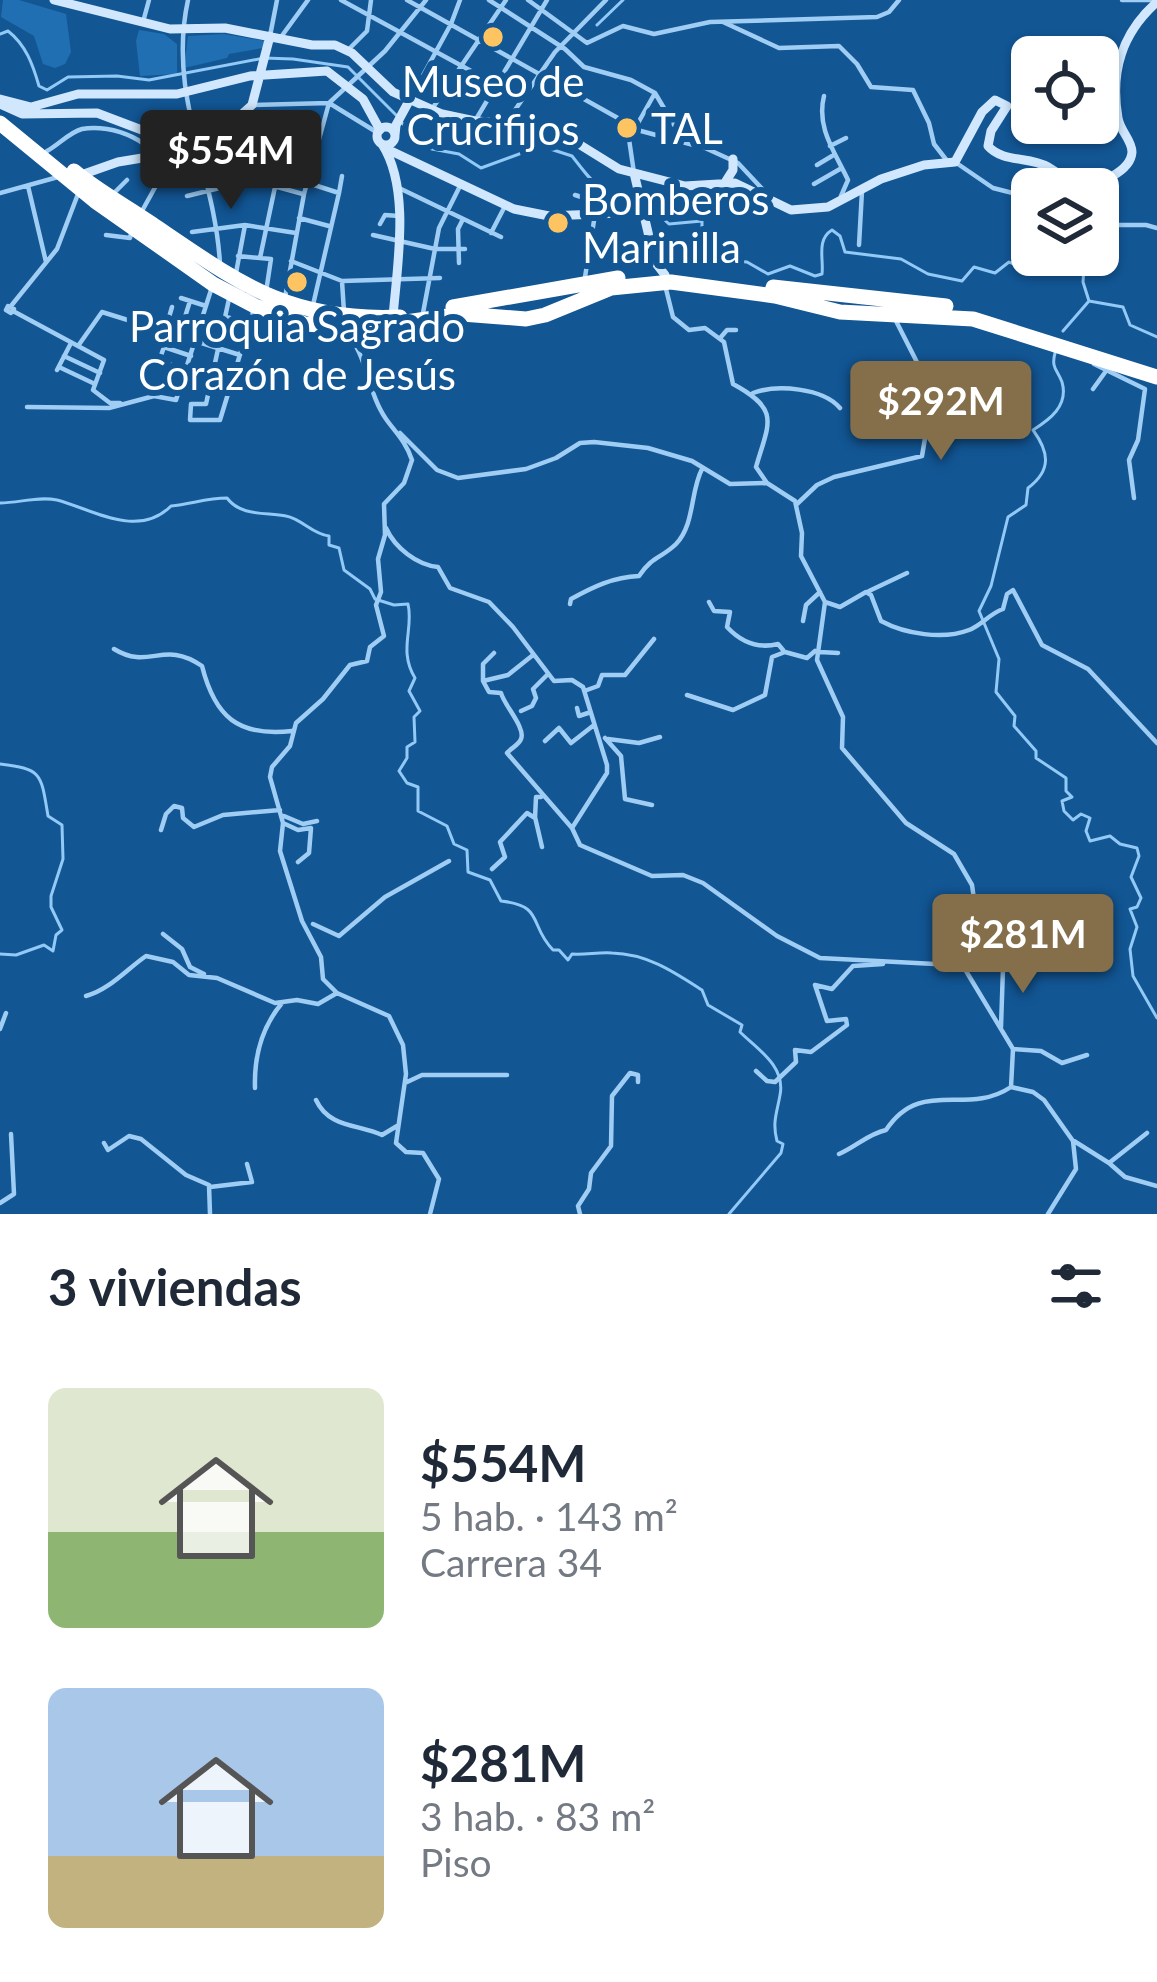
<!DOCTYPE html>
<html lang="es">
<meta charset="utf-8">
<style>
body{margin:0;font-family:Lato,sans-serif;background:#f6f6f7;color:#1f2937;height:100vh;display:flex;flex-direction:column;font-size:45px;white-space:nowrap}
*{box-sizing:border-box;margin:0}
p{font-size:39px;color:#747a83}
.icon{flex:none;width:66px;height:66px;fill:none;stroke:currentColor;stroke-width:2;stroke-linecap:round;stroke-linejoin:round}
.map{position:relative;height:1214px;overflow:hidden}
.panel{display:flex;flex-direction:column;background:#fff;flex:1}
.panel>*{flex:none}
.tools{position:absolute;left:1011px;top:36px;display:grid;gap:24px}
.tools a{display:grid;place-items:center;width:108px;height:108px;border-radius:18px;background:#fff;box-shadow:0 3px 9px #0004;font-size:60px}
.price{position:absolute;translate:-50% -102px;padding:0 27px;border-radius:12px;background:#846f4a;color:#fff;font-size:39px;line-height:78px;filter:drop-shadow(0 3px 6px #0008)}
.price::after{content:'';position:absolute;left:50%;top:72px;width:36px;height:27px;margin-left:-18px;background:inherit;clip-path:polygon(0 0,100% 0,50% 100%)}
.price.active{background:#222;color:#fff}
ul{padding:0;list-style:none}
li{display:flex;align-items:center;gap:36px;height:300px;padding:0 48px}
li span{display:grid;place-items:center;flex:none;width:336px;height:240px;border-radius:18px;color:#555}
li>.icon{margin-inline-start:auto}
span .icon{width:144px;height:144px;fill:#fffc;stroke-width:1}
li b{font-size:51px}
h2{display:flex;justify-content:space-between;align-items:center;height:144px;padding:0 48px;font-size:51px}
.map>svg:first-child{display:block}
.green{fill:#206fb2}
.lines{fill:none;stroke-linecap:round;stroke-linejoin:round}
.stream{stroke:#92c9f6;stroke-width:3}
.street{stroke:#a0cdf3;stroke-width:4.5}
.secondary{stroke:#d0e7fd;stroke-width:9}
.highway{stroke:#fff;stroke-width:15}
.poi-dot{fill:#ffc462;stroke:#125694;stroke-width:4.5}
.labels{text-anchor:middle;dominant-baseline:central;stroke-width:12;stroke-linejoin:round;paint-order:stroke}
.poi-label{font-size:42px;fill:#fff;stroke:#125694}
</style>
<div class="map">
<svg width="1157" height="1214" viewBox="0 0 1157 1214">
<rect width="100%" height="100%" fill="#125694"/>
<!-- green -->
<path class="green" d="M 3,0 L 19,0 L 66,14 L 71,52 L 65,64 L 55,68 L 43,64 L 34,36 L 1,17 Z
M 139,30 L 164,34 L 177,44 L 177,74 L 140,76 L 136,41 Z
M 224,34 L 265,41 L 263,48 L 229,54 L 227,58 L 184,68 L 188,36 Z"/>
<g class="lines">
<!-- stream -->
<path class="stream" d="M 597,25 L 623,0
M 0,34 L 8,31 C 26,45 33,65 39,86 L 47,90 L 68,77 L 117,76 L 149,80 L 264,58 L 293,59 L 348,67 L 396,115
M 402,123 L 432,149 L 459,154 L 481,168 L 541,146 L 572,156 C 594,184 597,192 635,199
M 644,201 L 669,224 L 702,221 L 702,227 L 690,242 L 692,249 L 716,260 L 747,262 L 768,274 L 790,266 L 815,276 L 822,274 C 824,259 816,240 832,230 L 840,236 L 845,252 L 901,259 L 928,274 L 962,281 L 974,267 L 995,273 L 1009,262 L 1031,272 L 1034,262 L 1028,251 L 1032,245
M 1052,255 L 1060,260 L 1070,255
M 1085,255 L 1083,282 L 1089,301 L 1123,307 L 1130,325 L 1157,337
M 1063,331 L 1089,301
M 1055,353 C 1051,368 1057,369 1062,382 C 1069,406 1049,420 1033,430 C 1049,452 1052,470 1028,488 L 1026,505 L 1008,517 L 991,586 L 979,611 L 999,659 L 996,692 L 1015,716 L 1014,726 L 1036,751 L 1036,758 L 1066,778 L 1066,791 L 1072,797 L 1062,801 L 1064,811 L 1073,820 L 1081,814 L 1090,818 L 1086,831 L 1090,841 L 1110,836 L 1120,844 L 1137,848 L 1139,856 L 1131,877 L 1141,898 L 1137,907 L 1130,909 L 1137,927 L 1130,949 L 1133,976 L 1157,1018
M 0,503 C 19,503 38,496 57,500 C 94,510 138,539 171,506 C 191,504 207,498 227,498 C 241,517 267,512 286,516 C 302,519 312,534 329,536 L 329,545 L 339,548 L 344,570 L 370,589 L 375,599 L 394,605 L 408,604 C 414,629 398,650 415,678 L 409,691 L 420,711 L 414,717 L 415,742 L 407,747 L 407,758 L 399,771 L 407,783 L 418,787 L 418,811 L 447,826 L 454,844 L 467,850 L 468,872 L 490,880 L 501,901 C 545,906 528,924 553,950 L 559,950 L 568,960 L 572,954 C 586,955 598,952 612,953 C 648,954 674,972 702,990 L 708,1005 L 742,1025 L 740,1032 C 756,1048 786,1066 780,1095 C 777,1113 772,1122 777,1141 L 783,1144 L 781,1153 L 729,1214
M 0,764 C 42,769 41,773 48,816 L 62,825 L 63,859 L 51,896 L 51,907 L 62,930 L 56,935 L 53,951 L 44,945 L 16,955 L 0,954"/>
<!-- street -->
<path class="street" d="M 188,0 C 167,96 215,172 220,264
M 341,0 L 495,84 L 520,101
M 407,0 L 641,131 L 701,147
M 489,0 L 565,49 L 584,67 L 631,80 L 655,93 L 674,125 L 703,147 L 738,163 L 767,194
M 528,0 L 587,43 L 623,26 L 654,34 L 710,22 L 877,17 L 889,12 L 899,0
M 1122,0 L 1157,0
M 143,22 L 149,0
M 723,22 L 779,48 L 839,46 L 857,64 L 871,87 L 913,90 L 929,123 L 934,144 L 948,162
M 270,36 L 277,0
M 281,37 L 308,0
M 348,50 L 367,31 L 371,0
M 824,96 C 816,128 835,152 848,180 L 841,196
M 409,101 L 451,24 L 460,0
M 252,105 L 329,103 L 378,133
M 432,109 L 506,0
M 475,121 L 547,0
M 506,123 L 555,52 L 606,0
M 830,146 L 846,138
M 47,151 C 58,145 70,132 82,129 C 112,123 160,142 163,173 L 142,211
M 955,162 L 993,188 L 1032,198
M 817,165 L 832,156
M 634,173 L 629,139 L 655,93
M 308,183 L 339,193 L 313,305
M 814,184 L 840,169
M 28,186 L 46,262
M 399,188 L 501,237
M 0,193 L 58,177
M 114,193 L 127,180
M 339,193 L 342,176
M 575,195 L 597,202 L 585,277
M 187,196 L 252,180 L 303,194
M 299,218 L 329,226
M 380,224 L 385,215 L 399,216
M 1098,225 L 1146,225 L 1157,228
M 192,232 L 245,225 L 296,233
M 491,233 L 505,206
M 106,235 L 130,238 L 131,234
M 373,235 L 435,249 L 465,249
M 859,245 L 862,191
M 238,256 L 271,259 L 266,292
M 260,258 L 275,187
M 291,261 L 342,281 L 440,278
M 459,263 L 458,229 L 463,219
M 236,273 L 245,225
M 342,281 L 344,312
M 666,289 L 673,317 L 689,330 L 705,328 L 724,342 L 733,384 C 781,410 769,422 756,467 L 767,483
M 181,298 L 206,306
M 285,298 L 304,194 L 329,103 L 385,51 L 426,0
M 229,299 L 206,404 L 191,404 L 190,420 L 220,420 L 253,312
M 8,306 L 14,309 L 11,313 L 6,310 Z
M 11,306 L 57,249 L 78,194
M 13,311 L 104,360 L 93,390 L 110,403 L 120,403
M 423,313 L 439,228 L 460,186
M 226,317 L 249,323
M 165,331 L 172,307
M 345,331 C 368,355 367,392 386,419 C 396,433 406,442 412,460 L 404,483 L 384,504 L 385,535 L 378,559 L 381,592 L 376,605 L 384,636 L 370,647 L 367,661 L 350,665 L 323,699 L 296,723 L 290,746 L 272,767 L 270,777 L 283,823 L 280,851 L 302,921 L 321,957 L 323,979 L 337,993 L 389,1016 L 403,1045 L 406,1074 L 396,1143 L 406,1152 L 423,1153 L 439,1179 L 430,1214
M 169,333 L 159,361 L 232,385
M 179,336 L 190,301
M 721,337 L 727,330 L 736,330
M 78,346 L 102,312 L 240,355
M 164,347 L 191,356
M 64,356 L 100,373
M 1094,364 L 1145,389 L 1138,440 L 1129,460 L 1134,498
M 59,367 L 95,384
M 57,370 L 71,343
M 1093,389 L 1106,371
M 753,393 C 777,384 823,388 840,408
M 27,407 L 109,408 L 154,396 L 176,400 L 211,290
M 400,433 L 437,470 L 458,478 L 526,469 L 556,458 L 580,443 L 594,442 L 648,448 L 692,461 L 730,484 L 767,483 L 795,501 L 802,533 L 801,556 L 825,602 L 817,660 L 843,717 L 842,748 L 906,823 L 954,854 L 972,885 L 979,934 L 964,962 L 966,971 L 1013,1049 L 1011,1087 L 1033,1092 L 1044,1100 L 1073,1141 L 1076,1169 L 1048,1214
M 797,504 L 817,485 L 834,477 L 922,456 L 929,415 L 923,374 L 896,321
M 386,528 C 395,548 417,565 438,567 L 450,588 L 489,602 L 513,627 L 554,681 L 572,680 L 583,687 L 607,765 L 607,773 L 572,828
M 869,591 L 907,573
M 709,602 L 714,611 L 730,612 L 727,627 C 741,642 758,649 778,644 L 783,650
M 825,602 L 840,607 L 866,592 L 871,595 L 881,621 C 905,634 943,640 969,630 C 982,625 989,614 1003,609 L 1007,594 L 1013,590 L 1042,645 L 1088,669 L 1157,743
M 570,604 L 571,599 C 593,587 613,577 639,576 C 652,556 662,558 676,544 C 695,524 690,492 702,469
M 803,621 L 806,605 L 820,592
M 114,649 C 150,671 163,639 202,666 C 215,717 238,737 292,731
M 820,652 L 838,653
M 533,655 L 508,675 L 483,681 L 489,692 L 501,693 C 504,705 526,728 521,739 C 519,745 511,748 507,753 L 572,828 L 580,845 L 652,876 L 683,875 L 703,883 L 777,936 L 820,958 L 954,965 L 964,962
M 483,681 L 483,664 L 494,653
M 587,690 L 598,686 L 602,675 L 625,675 L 654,639
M 687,695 L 733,710 L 765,695 L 772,657 L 785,652 L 807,658 L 815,651
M 577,708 L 579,716 L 588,713
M 521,711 L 532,706 L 536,698 L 533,689 L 548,674
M 605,738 L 621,756 L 625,799 L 652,805
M 608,739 L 639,743 L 660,737
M 545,741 L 559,728 L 571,743 L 594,725
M 284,816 L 303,824 L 317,821
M 535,817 L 542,847
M 283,823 L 298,830 L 311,828 L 309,853 L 298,862
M 161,830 L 166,814 L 174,806 L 182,808 L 183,818 L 194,827 L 223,815 L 280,810
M 492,869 L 505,857 L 500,842 L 527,813 L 535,818 L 536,797 L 541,797
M 980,923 L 1019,911 L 1036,917 L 1069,914
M 313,924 L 339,936 L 385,897 L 449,861
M 163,934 L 182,949 L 190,967 L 204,974
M 86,996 C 109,990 127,969 146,956 L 173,962 L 189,975 L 217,978 L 275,1003 L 297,1000 L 318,1004 L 337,993
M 1001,1027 L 1003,968
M 0,1029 L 6,1013
M 1014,1049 L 1041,1051 L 1062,1063 L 1087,1055
M 756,1071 L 767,1081 L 775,1082 L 796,1062 L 795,1050 L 811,1052 L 847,1025 L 846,1019 L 827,1021 L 815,985 L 832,989 L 853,966 L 883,964
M 405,1083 L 422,1075 L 507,1075
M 255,1088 C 254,1057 262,1027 282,1003
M 316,1100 C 329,1128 358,1124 382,1135 L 397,1126
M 1074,1141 L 1109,1163 L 1147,1133
M 104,1143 L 108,1150 L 129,1136 L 141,1139 L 186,1175 L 209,1185 L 210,1214
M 839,1154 C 857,1146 868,1134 886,1130 C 921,1077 966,1117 1011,1087
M 1109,1163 L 1125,1177 L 1157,1186
M 210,1187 L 252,1182 L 247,1164
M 0,1203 L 14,1194 L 11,1134
M 580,1214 L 578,1206 L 589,1189 L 591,1173 L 611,1146 L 612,1096 L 630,1073 L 638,1075 L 638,1082"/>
<!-- secondary -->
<path class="secondary" d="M 54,0 L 170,29 L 225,28 L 312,45 L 335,45 L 352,53 L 393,92 L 442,114 L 475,121 L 548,125 L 619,169 L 685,186 L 735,183 L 791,210 L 828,207 L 881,179 L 924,165 L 955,162 L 982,112 L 995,100 L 1007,106 L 991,131 L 988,146 C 1003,163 1029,156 1048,167 C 1058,173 1069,182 1081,184 C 1097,187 1131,171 1132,152 C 1132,140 1120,131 1118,118 C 1110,71 1122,33 1157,2
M 0,99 L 31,107 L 78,94 L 177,94 L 250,76 L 327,71 L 363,99 L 380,130
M 2,105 L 22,114 L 97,113 L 155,135 L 184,137 L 234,121 L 252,105 L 270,36
M377 136a9 9 0 1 1 18 0a9 9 0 1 1-18 0Z
M 395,135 L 396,125 L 409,101
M 382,144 C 411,189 397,266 393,317
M 391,151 L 514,209 L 549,216 L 645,212
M 634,173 L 655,262 L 665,275
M 81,175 L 118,162 L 209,147 L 234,121
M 726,181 L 733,170 L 733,159"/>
<!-- highway -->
<path class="highway" d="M 0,123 L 95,201 L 213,284 L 255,306 L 305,324 L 364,328 L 462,314 L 526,319 L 545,315 L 611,288 L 671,282 L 775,296 L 840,312 L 973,319 L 1157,377
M 74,171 C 98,191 126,206 152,224 C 239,283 289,322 400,317
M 773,287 L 946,306
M 453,307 L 618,278"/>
</g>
<!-- markers -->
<g class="poi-dot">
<circle cx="493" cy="37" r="12"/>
<circle cx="627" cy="128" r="12"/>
<circle cx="558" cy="223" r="12"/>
<circle cx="297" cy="282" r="12"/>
</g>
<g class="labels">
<!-- poi labels -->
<g class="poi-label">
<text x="493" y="81">Museo de<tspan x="493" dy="48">Crucifijos</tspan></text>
<text x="651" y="128" text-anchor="start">TAL</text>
<text x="582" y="199" text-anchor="start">Bomberos<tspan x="582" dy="48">Marinilla</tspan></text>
<text x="297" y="326">Parroquia Sagrado<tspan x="297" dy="48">Corazón de Jesús</tspan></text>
</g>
</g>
</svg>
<div class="tools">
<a><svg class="icon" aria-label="locate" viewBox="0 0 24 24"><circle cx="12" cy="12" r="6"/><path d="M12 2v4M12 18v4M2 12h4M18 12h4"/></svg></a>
<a><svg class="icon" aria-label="layers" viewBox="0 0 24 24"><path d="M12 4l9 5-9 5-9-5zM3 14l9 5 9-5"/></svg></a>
</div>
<b class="price active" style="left:231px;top:212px">$554M</b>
<b class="price" style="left:941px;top:463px">$292M</b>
<b class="price" style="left:1023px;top:996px">$281M</b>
</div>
<section class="panel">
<h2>3 viviendas<svg class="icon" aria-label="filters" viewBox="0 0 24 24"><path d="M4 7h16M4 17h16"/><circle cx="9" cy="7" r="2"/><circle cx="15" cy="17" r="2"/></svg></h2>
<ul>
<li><span style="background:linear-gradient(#dfe7d0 60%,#8fb573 0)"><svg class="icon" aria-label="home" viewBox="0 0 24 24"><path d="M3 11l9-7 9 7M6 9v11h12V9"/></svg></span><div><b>$554M</b><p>5 hab. · 143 m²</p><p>Carrera 34</p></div></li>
<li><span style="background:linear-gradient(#a9c7e8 70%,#c2b280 0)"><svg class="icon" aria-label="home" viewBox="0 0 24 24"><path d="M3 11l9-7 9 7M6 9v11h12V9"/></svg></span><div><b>$281M</b><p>3 hab. · 83 m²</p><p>Piso</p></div></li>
</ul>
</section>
